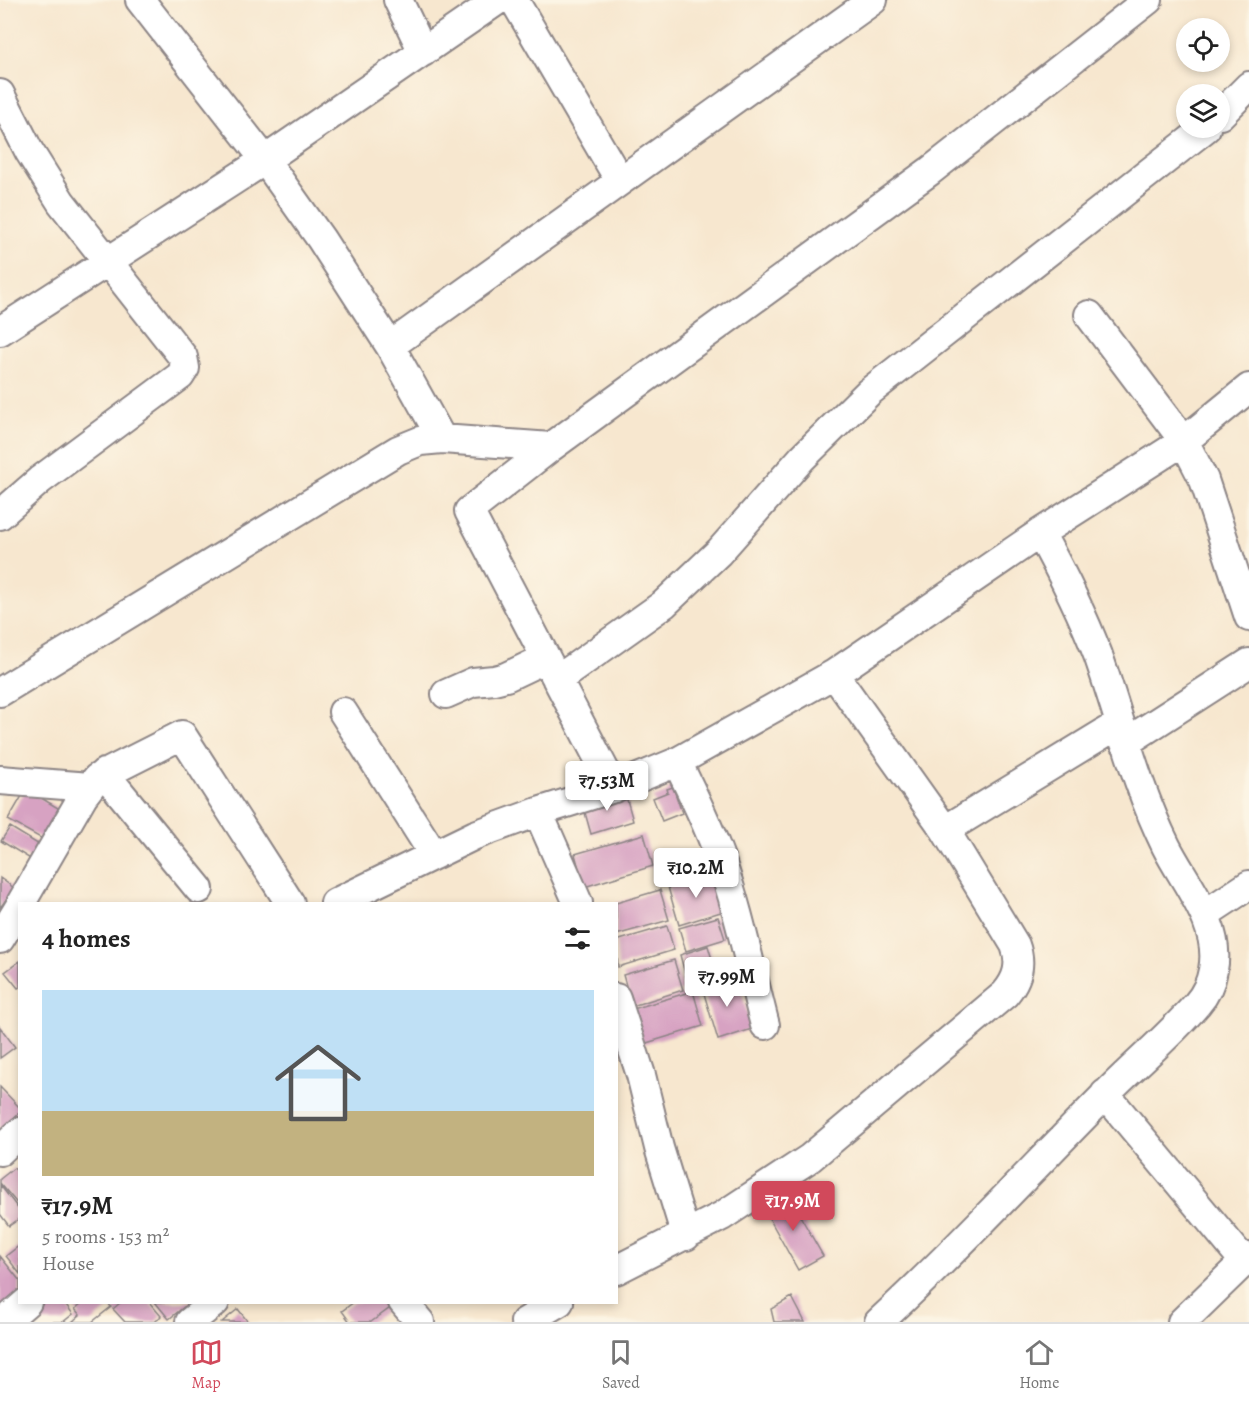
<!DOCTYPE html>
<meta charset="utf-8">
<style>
body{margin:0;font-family:Alegreya,serif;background:#f2f2f2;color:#222;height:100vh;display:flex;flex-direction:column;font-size:22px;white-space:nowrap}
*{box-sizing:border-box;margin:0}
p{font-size:20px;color:#767676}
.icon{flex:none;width:33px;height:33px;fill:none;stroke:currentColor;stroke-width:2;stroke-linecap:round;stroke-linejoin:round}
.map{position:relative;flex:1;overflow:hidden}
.drawer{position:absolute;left:18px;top:902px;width:600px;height:402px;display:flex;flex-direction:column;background:#fff;border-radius:0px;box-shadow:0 3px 9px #0003}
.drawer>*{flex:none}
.tools{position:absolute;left:1176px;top:18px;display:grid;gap:12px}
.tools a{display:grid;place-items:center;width:54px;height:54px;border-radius:50%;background:#fff;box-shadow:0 3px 9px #0003;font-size:30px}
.price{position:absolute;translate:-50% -51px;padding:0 14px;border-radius:6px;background:#fff;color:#222;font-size:20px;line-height:39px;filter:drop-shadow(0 2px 3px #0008)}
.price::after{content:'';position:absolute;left:50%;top:36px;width:18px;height:14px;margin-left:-9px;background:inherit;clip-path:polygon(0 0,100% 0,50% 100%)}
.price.selected{background:#d1495b;color:#fff}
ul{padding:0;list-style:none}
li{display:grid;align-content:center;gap:12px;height:318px;padding:0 24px}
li+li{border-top:2px solid #e0e0e0}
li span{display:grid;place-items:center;height:186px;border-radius:0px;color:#555}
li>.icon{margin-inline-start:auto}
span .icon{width:108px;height:108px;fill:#fffc;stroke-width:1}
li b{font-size:26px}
h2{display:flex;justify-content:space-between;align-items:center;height:72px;padding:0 24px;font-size:26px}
.menu{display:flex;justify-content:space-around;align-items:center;height:84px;border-top:2px solid #e0e0e0;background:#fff;font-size:16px;color:#767676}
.menu a{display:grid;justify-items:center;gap:3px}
.menu .selected{color:#d1495b}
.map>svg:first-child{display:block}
.building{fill:#d7a2c2}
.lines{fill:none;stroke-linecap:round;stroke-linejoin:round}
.minor-casing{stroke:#8c8485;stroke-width:32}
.minor{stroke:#fff;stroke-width:28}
</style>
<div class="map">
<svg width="1249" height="1322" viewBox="0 0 1249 1322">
<rect width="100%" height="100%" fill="#fcf5e5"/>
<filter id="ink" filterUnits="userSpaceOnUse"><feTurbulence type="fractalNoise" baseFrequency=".0167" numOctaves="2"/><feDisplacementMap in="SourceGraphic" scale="12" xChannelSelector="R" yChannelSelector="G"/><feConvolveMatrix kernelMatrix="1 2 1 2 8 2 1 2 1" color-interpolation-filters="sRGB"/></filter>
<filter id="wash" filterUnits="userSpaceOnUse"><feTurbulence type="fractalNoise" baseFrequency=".008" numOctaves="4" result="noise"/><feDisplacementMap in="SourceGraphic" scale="24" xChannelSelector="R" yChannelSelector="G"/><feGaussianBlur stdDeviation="1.35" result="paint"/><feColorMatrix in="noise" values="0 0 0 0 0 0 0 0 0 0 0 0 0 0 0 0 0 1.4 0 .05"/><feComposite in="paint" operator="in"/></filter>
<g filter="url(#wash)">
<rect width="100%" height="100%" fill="#f7e7cf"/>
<g id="blocks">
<!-- building -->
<path class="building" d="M 673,787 L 682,813 L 662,821 L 653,798 L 668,792 L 667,789 Z
M 26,789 L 63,811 L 46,841 L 8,820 Z
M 624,789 L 633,821 L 591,834 L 582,802 Z
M 10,827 L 41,846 L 32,860 L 1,841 Z
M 644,834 L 653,866 L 584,887 L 575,854 Z
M 713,873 L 724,911 L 679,925 L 668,887 Z
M 0,878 L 14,888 L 0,908 Z
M 660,890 L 669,920 L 616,935 L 616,903 Z
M 718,917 L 725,939 L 686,951 L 679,928 Z
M 667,926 L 674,950 L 618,967 L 616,941 Z
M 708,946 L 715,969 L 686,977 L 680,955 Z
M 674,960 L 683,990 L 632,1006 L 623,975 Z
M 20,961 L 20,987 L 18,988 L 5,972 Z
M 737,976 L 752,1029 L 718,1040 L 702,987 Z
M 693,991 L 703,1026 L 643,1044 L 633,1009 Z
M 0,1027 L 15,1047 L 0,1058 Z
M 0,1087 L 20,1108 L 20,1112 L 0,1130 Z
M 14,1168 L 20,1175 L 20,1207 L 0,1183 L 0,1179 Z
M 0,1185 L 20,1211 L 20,1218 L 9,1226 L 0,1214 Z
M 787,1193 L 823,1256 L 798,1270 L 763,1207 Z
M 20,1245 L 20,1274 L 6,1256 Z
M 0,1256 L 20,1281 L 20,1294 L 2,1307 L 0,1305 Z
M 792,1297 L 805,1322 L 774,1322 L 771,1309 Z
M 45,1302 L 64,1302 L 73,1314 L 63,1322 L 20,1322 Z
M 83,1302 L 108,1302 L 111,1307 L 92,1322 L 72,1322 L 80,1315 L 75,1309 Z
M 121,1302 L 149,1302 L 161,1316 L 155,1322 L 125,1322 L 113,1309 Z
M 155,1302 L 194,1302 L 186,1311 L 184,1307 L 169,1319 Z
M 354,1302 L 385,1302 L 390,1308 L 371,1322 L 350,1322 L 342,1311 Z
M 238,1309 L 248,1322 L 222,1322 Z"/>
</g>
</g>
<g filter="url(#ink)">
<use href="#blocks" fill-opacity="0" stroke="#8c8485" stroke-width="1.5"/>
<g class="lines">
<defs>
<path id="minor" d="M 140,0 L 265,160 L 321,239 L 390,346 L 442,439
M 398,0 L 423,52
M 514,0 L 620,181
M 0,94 L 29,151 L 61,202 L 183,357 L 185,368 L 180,376 L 40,480 L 0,515
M 1220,115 L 1249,86
M 1089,315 L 1184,441 L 1204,480 L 1249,617
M 0,331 L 265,160 L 498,0
M 390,346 L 873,0
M 557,680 L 664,604 L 719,552 L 802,458 L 869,392 L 1206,128
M 0,692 L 398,450 L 420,441 L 442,439 L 551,447
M 446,694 L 473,682 L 494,680 L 506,677 L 546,658
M 343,712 L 434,855
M 1125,743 L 1249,663
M 677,762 C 692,792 707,823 719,855 C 739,910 750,968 765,1025
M 104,773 L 199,889
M 0,780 L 90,787
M 614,788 L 469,511 L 551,447 L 930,171 L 1148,0
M 538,812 L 578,903
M 945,830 L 1119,724
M 21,903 L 83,796 L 97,778 L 182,735 L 290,903
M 335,903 L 475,835 L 538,812 L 614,788 L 677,762 L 834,674 L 1040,533 L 1184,441 L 1249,388
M 1205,914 L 1249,885
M 0,939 L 20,906
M 616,998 L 641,1075 L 659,1148 L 686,1236
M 1105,1094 L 1244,1261
M 0,1151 L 20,1132
M 616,1270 L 722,1216 L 810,1158 L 1005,994 C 1018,979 1022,964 1015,945 L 945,830 L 834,674
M 403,1302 L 420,1322
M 4,1322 L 27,1302
M 190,1322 L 215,1302
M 525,1322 L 559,1302
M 879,1322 C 957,1250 1029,1172 1104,1096 C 1134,1065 1169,1037 1197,1004 C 1205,995 1211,982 1213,970 C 1222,925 1185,884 1166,846 C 1135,783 1121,721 1098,655 C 1082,613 1062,573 1040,533
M 1182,1322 L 1249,1257"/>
</defs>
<!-- minor casing -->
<use href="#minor" class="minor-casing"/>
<!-- minor -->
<use href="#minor" class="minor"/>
</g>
</g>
</svg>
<div class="tools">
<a><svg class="icon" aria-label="locate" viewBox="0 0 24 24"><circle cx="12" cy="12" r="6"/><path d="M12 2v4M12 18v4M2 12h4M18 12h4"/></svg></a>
<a><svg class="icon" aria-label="layers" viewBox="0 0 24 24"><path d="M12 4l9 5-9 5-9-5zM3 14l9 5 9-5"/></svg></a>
</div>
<b class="price" style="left:607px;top:812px">₹7.53M</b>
<b class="price" style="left:696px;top:899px">₹10.2M</b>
<b class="price" style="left:727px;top:1008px">₹7.99M</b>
<b class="price selected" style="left:793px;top:1232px">₹17.9M</b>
<section class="drawer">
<h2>4 homes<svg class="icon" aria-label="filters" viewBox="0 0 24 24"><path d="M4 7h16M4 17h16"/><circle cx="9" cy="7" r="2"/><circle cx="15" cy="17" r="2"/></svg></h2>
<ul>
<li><span style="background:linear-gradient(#bfe0f5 65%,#c2b280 0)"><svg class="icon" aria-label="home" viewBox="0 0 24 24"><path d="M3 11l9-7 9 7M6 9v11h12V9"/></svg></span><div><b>₹17.9M</b><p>5 rooms · 153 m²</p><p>House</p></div></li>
</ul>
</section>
</div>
<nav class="menu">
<a class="selected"><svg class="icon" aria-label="map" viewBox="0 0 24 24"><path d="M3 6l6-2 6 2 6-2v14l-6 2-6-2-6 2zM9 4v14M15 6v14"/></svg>Map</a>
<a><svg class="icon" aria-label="saved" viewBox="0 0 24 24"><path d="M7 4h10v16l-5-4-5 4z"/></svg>Saved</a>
<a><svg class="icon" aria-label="home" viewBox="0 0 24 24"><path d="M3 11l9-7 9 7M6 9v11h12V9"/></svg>Home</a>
</nav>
